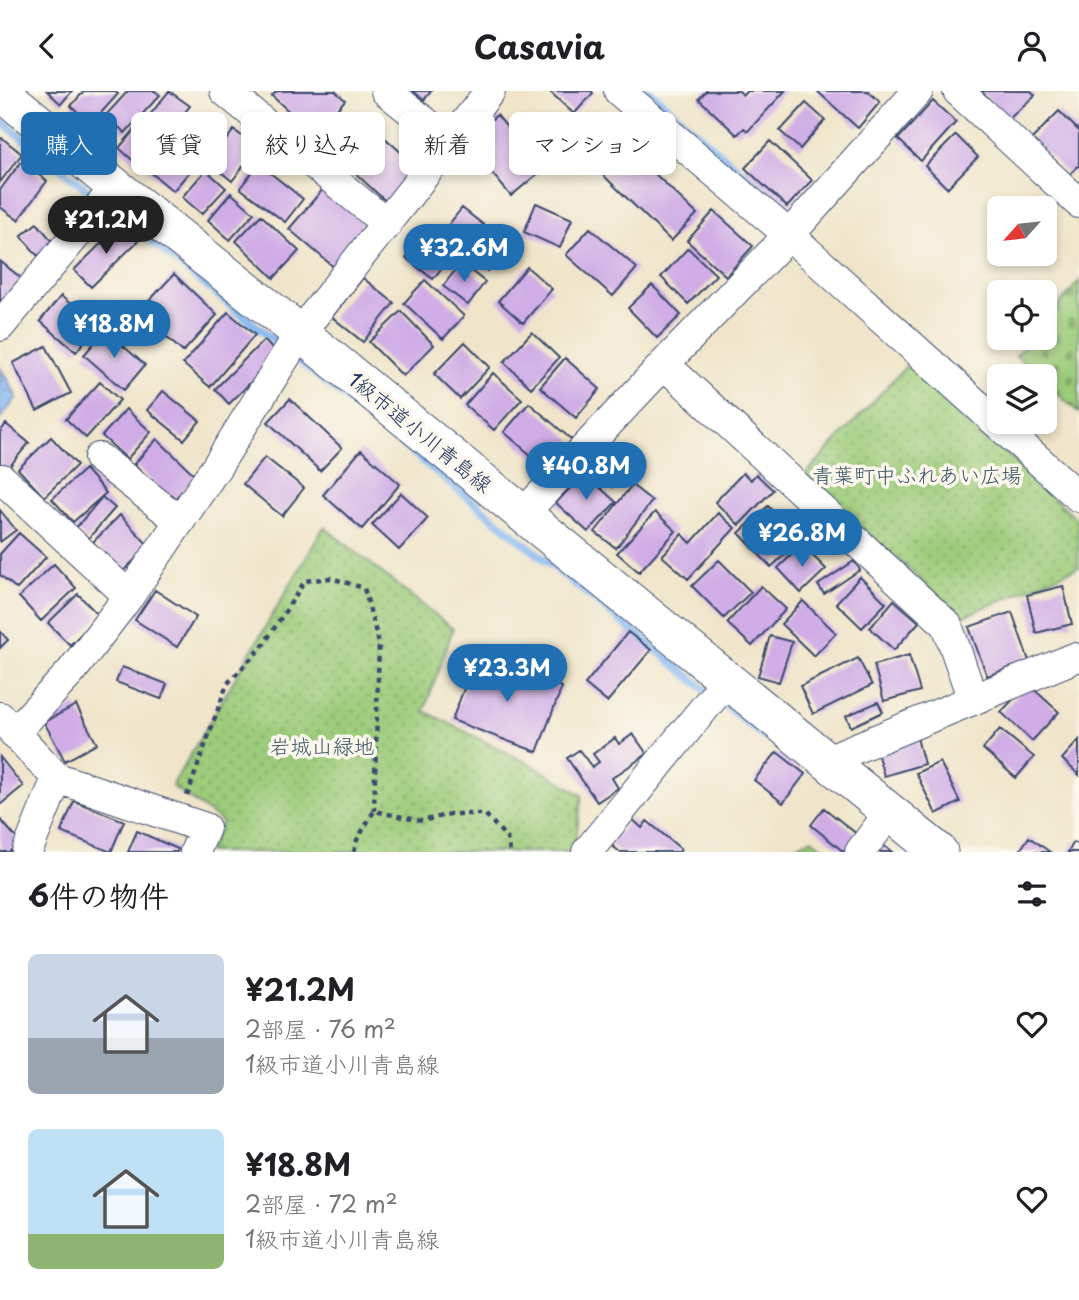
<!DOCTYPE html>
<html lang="ja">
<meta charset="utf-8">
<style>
body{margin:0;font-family:"Playpen Sans","Klee One",sans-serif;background:#f6f6f6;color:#202124;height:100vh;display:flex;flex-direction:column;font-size:26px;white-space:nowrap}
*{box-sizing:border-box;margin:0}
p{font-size:23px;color:#757577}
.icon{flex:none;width:38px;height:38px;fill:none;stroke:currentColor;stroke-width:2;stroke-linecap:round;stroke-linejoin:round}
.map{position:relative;height:761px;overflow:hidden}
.drawer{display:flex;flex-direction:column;background:#fff;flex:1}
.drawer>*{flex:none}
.top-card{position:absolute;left:21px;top:21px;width:700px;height:63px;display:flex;gap:14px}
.needle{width:46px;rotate:243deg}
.fabs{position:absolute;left:987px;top:105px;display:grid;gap:14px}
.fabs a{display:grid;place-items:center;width:70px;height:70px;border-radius:10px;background:#fff;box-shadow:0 4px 10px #0003;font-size:35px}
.price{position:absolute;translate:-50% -60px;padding:0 16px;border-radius:24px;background:#1f6fb2;color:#fff;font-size:23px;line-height:46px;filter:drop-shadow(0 2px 4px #0008)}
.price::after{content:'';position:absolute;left:50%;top:42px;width:21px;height:16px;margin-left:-10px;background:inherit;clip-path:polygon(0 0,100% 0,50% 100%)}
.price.current{background:#222;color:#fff}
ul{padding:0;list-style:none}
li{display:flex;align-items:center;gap:21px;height:175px;padding:0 28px}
li span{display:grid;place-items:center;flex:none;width:196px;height:140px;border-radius:10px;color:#555}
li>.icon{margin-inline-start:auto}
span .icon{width:84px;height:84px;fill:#fffc;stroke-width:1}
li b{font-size:30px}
h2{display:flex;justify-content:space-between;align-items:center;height:84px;padding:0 28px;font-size:30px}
.pill{padding:0 24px;border-radius:10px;background:#fff;box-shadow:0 4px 10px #0003;font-size:24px;line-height:63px}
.pill.current{background:#1f6fb2;color:#fff}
header{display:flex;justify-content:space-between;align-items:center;height:91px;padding:0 28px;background:#fff;font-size:32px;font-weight:700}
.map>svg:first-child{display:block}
.cemetery{fill:url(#cemetery-stones);stroke:#5c7e6c;stroke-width:2}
.park{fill:url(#park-dots);stroke:#5c7e6c;stroke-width:2}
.water{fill:url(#water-ripples);stroke:#5074a8;stroke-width:2}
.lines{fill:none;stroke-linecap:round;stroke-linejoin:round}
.stream{stroke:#84b8f2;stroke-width:8}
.building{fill:#d0ade6}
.minor-casing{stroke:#3b4a6e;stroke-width:32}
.tertiary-casing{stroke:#3b4a6e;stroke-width:39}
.path{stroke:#3b4a6e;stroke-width:4.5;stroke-dasharray:5 5;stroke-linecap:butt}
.minor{stroke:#fff;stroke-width:30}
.tertiary{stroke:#fff;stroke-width:37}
.labels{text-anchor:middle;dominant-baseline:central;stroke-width:7;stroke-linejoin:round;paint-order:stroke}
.street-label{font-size:21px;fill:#1b2f5e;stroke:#fbf7ec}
.park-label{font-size:21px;fill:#3c5665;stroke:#fbf7ec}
</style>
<header><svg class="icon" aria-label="back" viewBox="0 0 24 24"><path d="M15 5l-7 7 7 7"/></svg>Casavia<svg class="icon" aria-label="person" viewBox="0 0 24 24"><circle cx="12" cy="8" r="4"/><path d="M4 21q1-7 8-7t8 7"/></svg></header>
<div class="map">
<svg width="1079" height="761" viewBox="0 0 1079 761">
<defs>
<pattern id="cemetery-stones" width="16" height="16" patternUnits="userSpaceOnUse" patternTransform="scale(1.75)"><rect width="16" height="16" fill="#9dcc7a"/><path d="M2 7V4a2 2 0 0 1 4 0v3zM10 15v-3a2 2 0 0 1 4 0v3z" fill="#7fa667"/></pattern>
<pattern id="park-dots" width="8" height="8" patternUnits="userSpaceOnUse" patternTransform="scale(1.75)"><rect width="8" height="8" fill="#9dcc7a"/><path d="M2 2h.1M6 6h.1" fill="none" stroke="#7fa667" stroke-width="1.8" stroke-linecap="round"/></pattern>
<pattern id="water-ripples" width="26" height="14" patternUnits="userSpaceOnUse" patternTransform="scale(1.75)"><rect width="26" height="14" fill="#84b8f2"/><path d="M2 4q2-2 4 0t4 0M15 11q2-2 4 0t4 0" fill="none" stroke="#6b96c7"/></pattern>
</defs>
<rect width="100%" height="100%" fill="#fbf7ec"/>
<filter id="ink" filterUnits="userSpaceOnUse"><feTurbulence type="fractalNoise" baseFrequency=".0143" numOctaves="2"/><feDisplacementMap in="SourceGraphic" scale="14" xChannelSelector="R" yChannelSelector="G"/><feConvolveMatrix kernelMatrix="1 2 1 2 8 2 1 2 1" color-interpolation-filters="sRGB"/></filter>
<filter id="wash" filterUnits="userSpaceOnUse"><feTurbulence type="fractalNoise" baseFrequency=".00686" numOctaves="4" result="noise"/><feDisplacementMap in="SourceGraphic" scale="28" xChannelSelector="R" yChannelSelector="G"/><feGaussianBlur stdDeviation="1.57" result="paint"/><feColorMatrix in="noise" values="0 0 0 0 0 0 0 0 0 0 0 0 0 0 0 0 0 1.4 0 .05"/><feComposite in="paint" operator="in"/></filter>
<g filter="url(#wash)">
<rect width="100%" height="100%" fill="#f0e5ca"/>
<!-- cemetery -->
<path class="cemetery" d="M 1079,190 L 1079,322 L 1045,291 L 1045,285 L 1039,285 L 1016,265 L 1031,247 L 1045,247 L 1045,231 Z"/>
<!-- park -->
<path class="park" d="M 909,272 L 1078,429 L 1079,476 L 962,526 L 804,385 Z
M 324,436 L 453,538 L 424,620 L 538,677 L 582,704 L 575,754 L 579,761 L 208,761 L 222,731 L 172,695 Z
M 811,748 L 830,761 L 782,761 Z"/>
<!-- water -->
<path class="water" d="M 0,276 L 17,306 L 0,328 Z"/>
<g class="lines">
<!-- stream -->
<path class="stream" d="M 649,0 L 784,119
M 0,29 L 98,107
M 108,115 L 283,257
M 293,265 L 764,646"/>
</g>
<g id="blocks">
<!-- building -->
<path class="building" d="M 47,0 L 72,0 L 61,13 Z
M 84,0 L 114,0 L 118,3 L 91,33 L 71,15 Z
M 128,0 L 155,0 L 160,4 L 125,42 L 106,24 Z
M 169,0 L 190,15 L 160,52 L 140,36 Z
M 277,0 L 335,0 L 345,9 L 315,44 L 272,5 Z
M 413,0 L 431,0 L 424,9 Z
M 549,0 L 591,0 L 593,2 L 574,23 Z
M 706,0 L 739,0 L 743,4 L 747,0 L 785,0 L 748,40 L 744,37 L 737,44 L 699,8 Z
M 817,0 L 868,0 L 880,11 L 858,37 Z
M 981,0 L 1031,0 L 1035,4 L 1008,29 Z
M 933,10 L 956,31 L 921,70 L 898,48 Z
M 806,12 L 825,29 L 800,58 L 780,40 Z
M 1059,20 L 1079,40 L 1079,74 L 1069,84 L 1032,48 Z
M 197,22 L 222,43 L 173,100 L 148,79 Z
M 341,22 L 376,51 L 354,78 L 319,48 Z
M 497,24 L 542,79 L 511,105 L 465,50 Z
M 135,38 L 156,56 L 139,75 L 119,57 Z
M 234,39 L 257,57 L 232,90 L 209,71 Z
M 956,44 L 978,66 L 947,97 L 925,75 Z
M 2,47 L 22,63 L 0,91 L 0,49 Z
M 385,47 L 421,79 L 390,114 L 355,82 Z
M 770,50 L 812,89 L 787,116 L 745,77 Z
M 626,55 L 697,123 L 671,150 L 600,81 Z
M 21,71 L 47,90 L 18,129 L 0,116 L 0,99 Z
M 259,73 L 303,108 L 285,131 L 240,97 Z
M 206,79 L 226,97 L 202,123 L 182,106 Z
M 323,98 L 369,137 L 335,177 L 289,138 Z
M 231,102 L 254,122 L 230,149 L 208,129 Z
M 536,112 L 572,128 L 560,157 L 524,141 Z
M 462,117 L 509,154 L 488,180 L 442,142 Z
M 714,120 L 753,155 L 726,185 L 687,150 Z
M 261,124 L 299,160 L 274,187 L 236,150 Z
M 37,132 L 54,152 L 38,165 L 21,145 Z
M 121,133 L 138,150 L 91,196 L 74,179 Z
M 590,137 L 637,177 L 613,205 L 566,164 Z
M 421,150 L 446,172 L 433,188 L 406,167 Z
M 688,157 L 716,184 L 688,213 L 661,186 Z
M 0,170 L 21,187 L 0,213 Z
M 461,172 L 485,191 L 468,214 L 443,195 Z
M 527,176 L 552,198 L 523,232 L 498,210 Z
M 174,183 L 217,224 L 183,261 L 139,221 Z
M 363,187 L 394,212 L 363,251 L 332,226 Z
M 425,189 L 464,225 L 443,248 L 404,212 Z
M 652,194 L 681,224 L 657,247 L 628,217 Z
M 61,205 L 97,235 L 76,261 L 40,230 Z
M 401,220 L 434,254 L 403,285 L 369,251 Z
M 228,221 L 255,244 L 210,296 L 183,273 Z
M 105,239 L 145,274 L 124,299 L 84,264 Z
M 532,241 L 559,267 L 531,297 L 504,271 Z
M 264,249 L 278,264 L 229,313 L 215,298 Z
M 465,251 L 490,276 L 460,308 L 434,283 Z
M 46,255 L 71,302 L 37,320 L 13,272 Z
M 565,267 L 600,298 L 576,327 L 540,296 Z
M 493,282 L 522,308 L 494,339 L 465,314 Z
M 100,291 L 120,309 L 86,347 L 66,328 Z
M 163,300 L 200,330 L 184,349 L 147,319 Z
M 290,308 L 342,357 L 320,380 L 268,331 Z
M 529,312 L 572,349 L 547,378 L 504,341 Z
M 126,318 L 151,341 L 127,368 L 102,345 Z
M 6,333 L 29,352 L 0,387 L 0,341 Z
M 51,346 L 77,374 L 44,406 L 18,378 Z
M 157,348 L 196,385 L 173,410 L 134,373 Z
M 606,358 L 628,375 L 612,396 L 589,379 Z
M 361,359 L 400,393 L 362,438 L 323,404 Z
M 265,366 L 304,397 L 282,425 L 243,393 Z
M 85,378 L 106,402 L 73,431 L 52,408 Z
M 584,382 L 616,411 L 588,441 L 556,412 Z
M 743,382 L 751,389 L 756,383 L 773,399 L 739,434 L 715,411 Z
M 632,394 L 652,410 L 616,457 L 595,441 Z
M 401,402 L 428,427 L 399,459 L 372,434 Z
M 102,406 L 115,417 L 87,449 L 75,438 Z
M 768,415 L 784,433 L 775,443 L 790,459 L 771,476 L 739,442 Z
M 0,419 L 16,439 L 0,451 Z
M 655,421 L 676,440 L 639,481 L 617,462 Z
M 718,422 L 735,437 L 688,488 L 662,465 L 682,443 L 691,452 Z
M 120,424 L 149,455 L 121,482 L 93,451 Z
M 19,442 L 46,466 L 17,498 L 0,484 L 0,463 Z
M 802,454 L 826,478 L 801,502 L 778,477 Z
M 719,469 L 751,501 L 724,527 L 692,495 Z
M 854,470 L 860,479 L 824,503 L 818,494 Z
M 54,473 L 76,497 L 41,530 L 19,506 Z
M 860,486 L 886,512 L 862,537 L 836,512 Z
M 761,495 L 786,518 L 752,555 L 727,532 Z
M 1063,495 L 1072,533 L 1036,542 L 1027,504 Z
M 155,499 L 196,526 L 177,556 L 135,529 Z
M 78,503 L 99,525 L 70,554 L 48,532 Z
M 894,509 L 919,531 L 894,559 L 870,537 Z
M 803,510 L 836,542 L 814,565 L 781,533 Z
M 1012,521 L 1029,570 L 987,585 L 969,536 Z
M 0,540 L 8,549 L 0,557 Z
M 628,541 L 651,559 L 607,611 L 585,593 Z
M 770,545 L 792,551 L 779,591 L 758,585 Z
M 477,564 L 562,596 L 537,661 L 452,629 Z
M 909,564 L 920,600 L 884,610 L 874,574 Z
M 858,567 L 872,594 L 813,623 L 800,595 Z
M 122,576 L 167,593 L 161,608 L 116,591 Z
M 1028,593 L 1059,621 L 1032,650 L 1001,621 Z
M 878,611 L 883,621 L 851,636 L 846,625 Z
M 76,614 L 97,653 L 65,670 L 44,631 Z
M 1000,638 L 1034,666 L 1016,687 L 983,658 Z
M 633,643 L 647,663 L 612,687 L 618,697 L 597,711 L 567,667 L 579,659 L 592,676 L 599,671 L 593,663 L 615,647 L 619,653 Z
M 916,643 L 924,673 L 884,685 L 875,655 Z
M 1079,649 L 1079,684 L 1062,668 Z
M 777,661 L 805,683 L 783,712 L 754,689 Z
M 0,666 L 23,695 L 0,714 Z
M 940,671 L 960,711 L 936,723 L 916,682 Z
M 74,710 L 124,730 L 111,761 L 61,741 Z
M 824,717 L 858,744 L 844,761 L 811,734 Z
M 631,727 L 642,737 L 647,730 L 681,758 L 679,761 L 620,761 L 610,753 Z
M 0,728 L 20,751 L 9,761 L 0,761 Z
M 137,740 L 178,758 L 177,761 L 128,761 Z
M 1029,746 L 1050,761 L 1019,761 Z
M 1074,751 L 1079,754 L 1079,761 L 1068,761 Z
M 883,754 L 892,761 L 877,761 Z"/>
</g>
</g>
<g filter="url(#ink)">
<use href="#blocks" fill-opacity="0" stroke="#3b4a6e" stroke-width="2"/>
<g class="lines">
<defs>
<path id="minor" d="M 225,0 L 387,133
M 386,0 L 450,51
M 619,0 L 789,144 L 1079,406
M 958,0 L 1079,112
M 0,235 L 116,96
M 664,273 L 947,534 L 973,609
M 99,367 L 180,430
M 2,388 L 129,505 L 71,581 L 14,642
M 523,423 L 664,273 L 789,144 L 918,0
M 129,505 L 217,375 L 300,242 L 490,0
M 0,626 L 57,687 L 205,737 L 195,761
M 827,669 L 1074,567
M 27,761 L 57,687
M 587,761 L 728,588
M 860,761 L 890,721"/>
<path id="tertiary" d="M 0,0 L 116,96 L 300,242 L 939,761"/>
</defs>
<!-- minor casing -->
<use href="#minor" class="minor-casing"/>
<!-- tertiary casing -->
<use href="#tertiary" class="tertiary-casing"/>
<!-- path -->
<path class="path" d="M 187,705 L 227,593 L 262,556 L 305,490 L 331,487 L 364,497 L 379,553 L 374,720
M 354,761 L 357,749 L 374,720 L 422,730 L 450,723 L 485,723 L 507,747 L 510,761"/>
<!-- minor -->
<use href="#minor" class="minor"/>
<!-- tertiary -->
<use href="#tertiary" class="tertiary"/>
</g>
</g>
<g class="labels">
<!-- street labels -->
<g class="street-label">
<text transform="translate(421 340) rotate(39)">1級市道小川青島線</text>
</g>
<!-- park labels -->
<g class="park-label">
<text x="917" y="383">青葉町中ふれあい広場</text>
<text x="322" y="654">岩城山緑地</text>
</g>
</g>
</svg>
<div class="fabs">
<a><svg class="needle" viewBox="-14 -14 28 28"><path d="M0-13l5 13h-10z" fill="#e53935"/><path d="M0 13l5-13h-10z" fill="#757577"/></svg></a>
<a><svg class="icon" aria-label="locate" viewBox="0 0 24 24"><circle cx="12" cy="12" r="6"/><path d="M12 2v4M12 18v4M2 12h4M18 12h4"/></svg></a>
<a><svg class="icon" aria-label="layers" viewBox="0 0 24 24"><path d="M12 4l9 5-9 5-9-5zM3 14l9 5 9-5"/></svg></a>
</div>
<b class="price current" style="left:106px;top:165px">¥21.2M</b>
<b class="price" style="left:464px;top:193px">¥32.6M</b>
<b class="price" style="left:114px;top:269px">¥18.8M</b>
<b class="price" style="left:586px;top:411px">¥40.8M</b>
<b class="price" style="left:802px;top:478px">¥26.8M</b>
<b class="price" style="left:507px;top:613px">¥23.3M</b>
<div class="top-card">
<a class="pill current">購入</a>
<a class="pill">賃貸</a>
<a class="pill">絞り込み</a>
<a class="pill">新着</a>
<a class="pill">マンション</a>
</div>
</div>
<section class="drawer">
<h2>6件の物件<svg class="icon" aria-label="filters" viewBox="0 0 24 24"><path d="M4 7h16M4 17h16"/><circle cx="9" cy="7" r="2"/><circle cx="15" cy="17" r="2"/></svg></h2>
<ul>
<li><span style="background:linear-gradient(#c9d6e8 60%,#9aa5b1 0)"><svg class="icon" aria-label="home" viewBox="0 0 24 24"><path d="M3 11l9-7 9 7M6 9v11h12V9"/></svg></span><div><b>¥21.2M</b><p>2部屋 · 76 m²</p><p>1級市道小川青島線</p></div><svg class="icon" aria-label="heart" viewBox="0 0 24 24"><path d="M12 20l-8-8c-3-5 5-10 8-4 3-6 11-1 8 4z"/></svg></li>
<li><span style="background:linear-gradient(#bfe0f5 75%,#8fb573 0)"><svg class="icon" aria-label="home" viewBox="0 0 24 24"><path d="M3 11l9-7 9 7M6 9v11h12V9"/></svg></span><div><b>¥18.8M</b><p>2部屋 · 72 m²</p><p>1級市道小川青島線</p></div><svg class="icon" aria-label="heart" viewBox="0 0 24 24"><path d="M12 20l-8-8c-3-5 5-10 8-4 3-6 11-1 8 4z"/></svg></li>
</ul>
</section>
